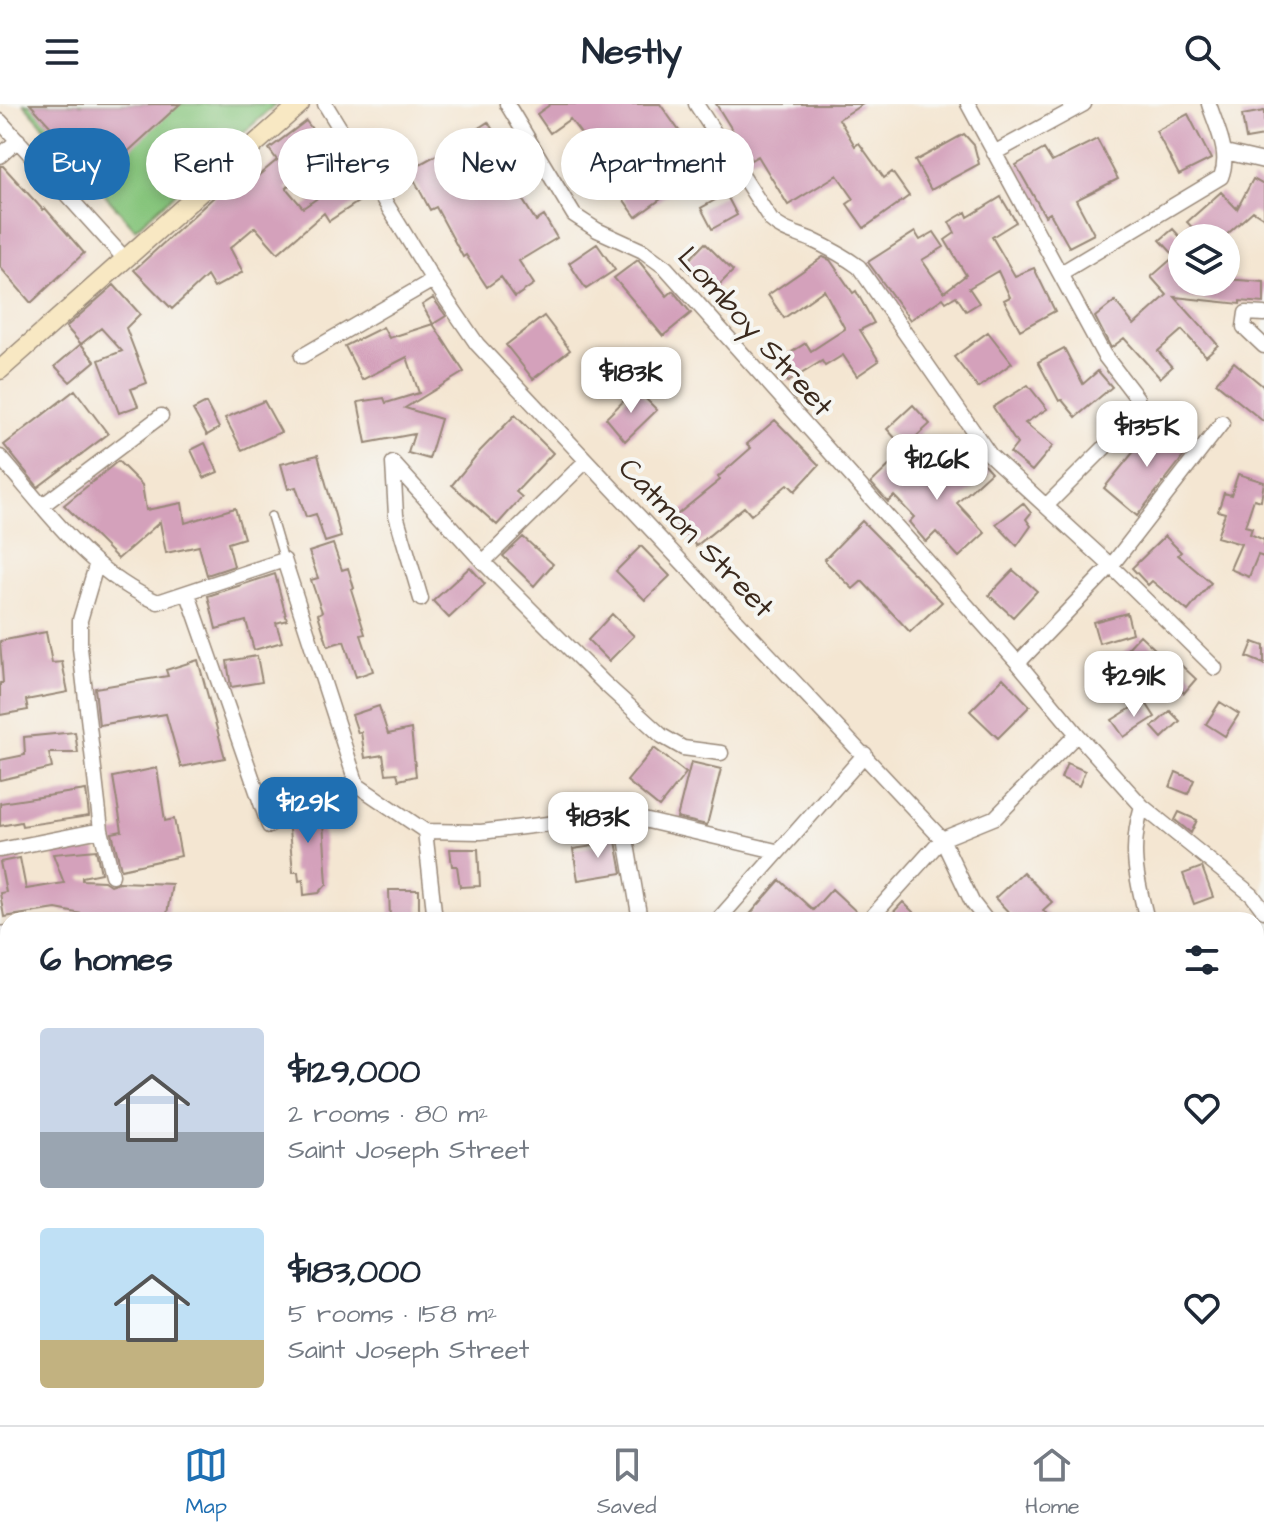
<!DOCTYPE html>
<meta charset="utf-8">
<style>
body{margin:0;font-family:"Architects Daughter",sans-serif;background:#f6f6f7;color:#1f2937;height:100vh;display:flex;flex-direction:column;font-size:30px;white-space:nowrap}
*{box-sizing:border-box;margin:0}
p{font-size:26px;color:#747a83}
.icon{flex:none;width:44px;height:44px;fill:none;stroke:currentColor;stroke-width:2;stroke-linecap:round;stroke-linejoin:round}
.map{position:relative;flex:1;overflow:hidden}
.panel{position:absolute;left:0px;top:808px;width:1264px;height:514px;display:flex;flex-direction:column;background:#fff;border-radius:24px 24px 0 0;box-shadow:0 4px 12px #0003}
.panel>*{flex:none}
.banner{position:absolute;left:24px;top:24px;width:800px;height:72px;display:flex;gap:16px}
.tools{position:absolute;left:1168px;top:120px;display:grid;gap:16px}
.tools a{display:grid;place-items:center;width:72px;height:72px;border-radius:50%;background:#fff;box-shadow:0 4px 12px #0003;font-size:40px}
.price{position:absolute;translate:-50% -68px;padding:0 18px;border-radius:16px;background:#fff;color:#222;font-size:26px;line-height:52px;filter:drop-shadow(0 2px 4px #0008)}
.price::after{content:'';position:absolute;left:50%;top:48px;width:24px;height:18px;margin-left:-12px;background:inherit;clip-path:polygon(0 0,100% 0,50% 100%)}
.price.on{background:#1f6fb2;color:#fff}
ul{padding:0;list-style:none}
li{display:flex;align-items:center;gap:24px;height:200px;padding:0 40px}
li span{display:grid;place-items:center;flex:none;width:224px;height:160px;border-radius:8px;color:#555}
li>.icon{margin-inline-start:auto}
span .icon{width:96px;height:96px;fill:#fffc;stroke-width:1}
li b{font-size:34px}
h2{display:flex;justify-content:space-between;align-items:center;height:96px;padding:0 40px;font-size:34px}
.chip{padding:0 28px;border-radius:36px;background:#fff;box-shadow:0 4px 12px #0003;font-size:28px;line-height:72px}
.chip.on{background:#1f6fb2;color:#fff}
header{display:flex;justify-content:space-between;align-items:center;height:104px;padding:0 40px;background:#fff;font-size:36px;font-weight:800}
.tabs{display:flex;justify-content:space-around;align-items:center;height:112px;border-top:2px solid #e0e1e3;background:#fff;font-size:22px;color:#747a83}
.tabs a{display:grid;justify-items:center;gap:4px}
.tabs .on{color:#1f6fb2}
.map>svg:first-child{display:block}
.green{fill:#86c57b;stroke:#60784c;stroke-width:2}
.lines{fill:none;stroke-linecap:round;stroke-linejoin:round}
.stream{stroke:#4daecc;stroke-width:5}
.building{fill:#d4a1bb}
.service-casing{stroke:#988878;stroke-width:10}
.minor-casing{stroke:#988878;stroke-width:17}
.secondary-casing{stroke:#988878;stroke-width:21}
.service{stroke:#fff;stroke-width:7}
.minor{stroke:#fff;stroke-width:14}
.secondary{stroke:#f8e8c3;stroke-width:18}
.labels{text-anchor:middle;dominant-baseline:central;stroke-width:8;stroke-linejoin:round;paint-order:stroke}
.street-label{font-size:30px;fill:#3b2a1e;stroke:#f6f6f2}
</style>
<header><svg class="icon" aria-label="menu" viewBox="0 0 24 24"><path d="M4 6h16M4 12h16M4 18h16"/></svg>Nestly<svg class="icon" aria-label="search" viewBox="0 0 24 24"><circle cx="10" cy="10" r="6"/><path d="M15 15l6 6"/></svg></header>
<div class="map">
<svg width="1264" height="1321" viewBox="0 0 1264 1321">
<rect width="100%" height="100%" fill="#f6f6f2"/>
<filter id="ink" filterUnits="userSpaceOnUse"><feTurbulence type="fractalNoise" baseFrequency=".0125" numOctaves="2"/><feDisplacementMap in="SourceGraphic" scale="16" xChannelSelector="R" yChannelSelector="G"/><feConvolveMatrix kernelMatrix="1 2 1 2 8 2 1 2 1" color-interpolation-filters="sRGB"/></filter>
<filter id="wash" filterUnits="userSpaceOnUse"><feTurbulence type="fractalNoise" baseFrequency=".006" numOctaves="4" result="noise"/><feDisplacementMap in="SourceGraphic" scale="32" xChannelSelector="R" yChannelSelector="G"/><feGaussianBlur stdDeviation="1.8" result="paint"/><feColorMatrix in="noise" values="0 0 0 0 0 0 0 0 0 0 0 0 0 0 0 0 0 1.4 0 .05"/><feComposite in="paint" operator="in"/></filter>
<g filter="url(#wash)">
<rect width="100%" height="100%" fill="#f4e6d2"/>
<!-- green -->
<path class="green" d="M 24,0 L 276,0 L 135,125 Z"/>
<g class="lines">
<!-- stream -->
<path class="stream" d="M 873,1314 L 882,1321"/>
</g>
<g id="blocks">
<!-- building -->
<path class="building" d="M 30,0 L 180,0 L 98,75 Z
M 551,0 L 660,0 L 705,63 L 636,113 L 587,44 L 590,42 L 570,15 L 550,29 L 537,10 Z
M 716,0 L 863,0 L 839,15 L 855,42 L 859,39 L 884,74 L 892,68 L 909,92 L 864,124 L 847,100 L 854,95 L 837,71 L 788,101 L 758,52 L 751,56 Z
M 1264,7 L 1264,32 L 1246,35 L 1242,11 Z
M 1188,10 L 1211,55 L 1179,71 L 1156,27 Z
M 306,17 L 331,50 L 286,84 L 303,104 L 350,72 L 364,94 L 329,117 L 324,109 L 278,149 L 255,123 L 230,144 L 243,168 L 214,184 L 207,172 L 172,205 L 134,166 L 226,82 L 234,92 L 277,56 L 269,45 Z
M 488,18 L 517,65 L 507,71 L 536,117 L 544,112 L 557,134 L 519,157 L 534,180 L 515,193 L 501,173 L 487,183 L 466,151 L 463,153 L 436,103 L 430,106 L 409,66 L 464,36 L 463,34 Z
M 964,30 L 974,41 L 979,60 L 931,86 L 915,57 Z
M 1097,35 L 1118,75 L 1076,96 L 1094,130 L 1069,143 L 1050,109 L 1045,112 L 1016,61 L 1044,45 L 1052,58 Z
M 0,62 L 3,62 L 43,106 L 45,104 L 84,149 L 31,199 L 0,163 Z
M 1253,75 L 1264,81 L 1264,114 L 1253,107 L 1223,134 L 1202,134 L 1187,118 L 1221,88 L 1237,105 Z
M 726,90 L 737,111 L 712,125 L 701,104 Z
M 1001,93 L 1016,118 L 992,133 L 1015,172 L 1034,164 L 1055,207 L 1020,226 L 1004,196 L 1010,193 L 998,167 L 969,184 L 979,199 L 966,207 L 956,192 L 946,198 L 943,194 L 910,216 L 868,158 L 915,128 L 920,136 L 934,128 L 944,143 L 922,156 L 944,188 L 966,171 L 945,136 L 955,129 L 949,118 L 966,108 L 968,113 Z
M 1173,125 L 1182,135 L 1182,178 L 1226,178 L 1226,175 L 1264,178 L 1264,199 L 1240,197 L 1240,200 L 1175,193 L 1218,241 L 1206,252 L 1182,226 L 1158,247 L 1172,263 L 1160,274 L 1124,234 L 1111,244 L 1095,213 L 1115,197 L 1134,221 L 1167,191 L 1151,173 L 1175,152 L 1160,136 Z
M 705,139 L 733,167 L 711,189 L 683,162 Z
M 597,140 L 615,166 L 586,185 L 569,159 Z
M 823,153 L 830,156 L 853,189 L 856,187 L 874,219 L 860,226 L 879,257 L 857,272 L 843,251 L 825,262 L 822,257 L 788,278 L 776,258 L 806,239 L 811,247 L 845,225 L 824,186 L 784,214 L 768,191 Z
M 638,156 L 667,192 L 673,187 L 691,209 L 663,232 L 614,174 Z
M 114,181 L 140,210 L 126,224 L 147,279 L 131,285 L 138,302 L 119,309 L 99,256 L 122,247 L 101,224 L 81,240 L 66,223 Z
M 433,194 L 446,212 L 433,220 L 422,201 Z
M 544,212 L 570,246 L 533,275 L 506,241 Z
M 433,220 L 464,268 L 405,304 L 441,315 L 429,355 L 408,349 L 414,330 L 366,339 L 358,298 L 384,294 L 386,299 L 419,289 L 407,253 L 362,276 L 345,242 L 383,223 L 389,234 Z
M 988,228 L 1012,259 L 978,284 L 954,253 Z
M 81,240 L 95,257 L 70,278 L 55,262 Z
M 1064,244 L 1083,280 L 1098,267 L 1112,283 L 1076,313 L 1062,296 L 1059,297 L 1038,258 Z
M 1234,258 L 1264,283 L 1264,318 L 1216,279 Z
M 1028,281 L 1047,305 L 1025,319 L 1053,342 L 1032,367 L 1010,349 L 1017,340 L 993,303 Z
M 636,285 L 657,306 L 625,337 L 606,314 Z
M 75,286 L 108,330 L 38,383 L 4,341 Z
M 264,297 L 281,328 L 242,346 L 225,314 Z
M 206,299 L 219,324 L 207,331 L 193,306 Z
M 913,301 L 930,320 L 904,344 L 887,325 Z
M 515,311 L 553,349 L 516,388 L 522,393 L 497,421 L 452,381 L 480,347 Z
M 775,316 L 819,361 L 795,387 L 788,380 L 751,411 L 744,403 L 696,442 L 673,414 L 720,376 L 718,373 L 751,344 L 747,340 Z
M 1158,318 L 1190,344 L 1137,412 L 1104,384 Z
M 205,339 L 218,368 L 204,374 L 191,346 Z
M 973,348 L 991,368 L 957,399 L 985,429 L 959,453 L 936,428 L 926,438 L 909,418 L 914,413 L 894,392 L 888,398 L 871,379 L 894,357 L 913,377 L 921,369 L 935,384 Z
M 318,351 L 341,433 L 325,438 L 316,410 L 306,413 L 296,383 L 288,385 L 281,360 Z
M 118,357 L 142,381 L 146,406 L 182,399 L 185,419 L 235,404 L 244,434 L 228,439 L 234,462 L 207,471 L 199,442 L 166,449 L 160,418 L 118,455 L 64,401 Z
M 1238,370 L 1264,378 L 1261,397 L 1254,395 L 1245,422 L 1252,424 L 1250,430 L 1264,436 L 1264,453 L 1258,451 L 1249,473 L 1230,465 L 1241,440 L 1217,433 L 1225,409 L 1218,407 L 1224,389 L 1231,391 Z
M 1023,399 L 1031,409 L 1026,415 L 1031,422 L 1017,442 L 996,420 Z
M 862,417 L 942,498 L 910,528 L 862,477 L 853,485 L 824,456 Z
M 1165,432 L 1181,448 L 1178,451 L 1211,479 L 1188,507 L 1152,477 L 1148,481 L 1132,464 Z
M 523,433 L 553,460 L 534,482 L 503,452 Z
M 333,440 L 342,466 L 348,464 L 354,484 L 351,485 L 365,530 L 361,531 L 373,567 L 356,573 L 344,537 L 328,542 L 318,510 L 322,508 L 311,476 L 318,474 L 309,448 Z
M 641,442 L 670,472 L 645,496 L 616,467 Z
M 470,463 L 485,480 L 449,514 L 433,497 Z
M 1013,466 L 1037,487 L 1013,513 L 989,491 Z
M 275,470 L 287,516 L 276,519 L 282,538 L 254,546 L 246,517 L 216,525 L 208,492 Z
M 1127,509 L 1132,529 L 1099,539 L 1093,518 Z
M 612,510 L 634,532 L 609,557 L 588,536 Z
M 46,528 L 52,559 L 62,558 L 68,588 L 26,596 L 28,606 L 0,611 L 0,579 L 3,579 L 0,537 Z
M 1140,531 L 1157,547 L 1134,573 L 1116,557 Z
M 1253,538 L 1264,542 L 1264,560 L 1247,553 Z
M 257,552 L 262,578 L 231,583 L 227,557 Z
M 198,556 L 225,654 L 181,663 L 166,610 L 99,621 L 95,584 L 168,572 L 166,566 Z
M 1181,561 L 1196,575 L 1184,589 L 1171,576 Z
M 1003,574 L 1030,602 L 998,634 L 970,607 Z
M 1144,596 L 1155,613 L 1124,633 L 1112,616 Z
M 1220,598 L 1239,610 L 1225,632 L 1206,620 Z
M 379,602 L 388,630 L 411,625 L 416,672 L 399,676 L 397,669 L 386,670 L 383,651 L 365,654 L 361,628 L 358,629 L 352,611 Z
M 1170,607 L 1180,617 L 1162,634 L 1152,623 Z
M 75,628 L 78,649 L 49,649 L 52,664 L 0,676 L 0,656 L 25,651 L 24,633 Z
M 654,644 L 686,669 L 659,703 L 627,677 Z
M 691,658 L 721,665 L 707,721 L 677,714 Z
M 1067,659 L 1085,667 L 1079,682 L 1061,674 Z
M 157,664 L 165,717 L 174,715 L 181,752 L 121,765 L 112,729 L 122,727 L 113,673 Z
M 1176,668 L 1194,676 L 1188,690 L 1170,683 Z
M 306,681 L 313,713 L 323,718 L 327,780 L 319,789 L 304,791 L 303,776 L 299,777 L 298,768 L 293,768 L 288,715 L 299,714 L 293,684 Z
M 86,686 L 89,712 L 22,722 L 21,718 L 0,722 L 0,699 Z
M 1179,708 L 1197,716 L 1191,729 L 1175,716 Z
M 615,732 L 622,769 L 578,776 L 573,745 L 600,741 L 600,733 Z
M 450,745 L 478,745 L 480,782 L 460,783 L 457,762 L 452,762 Z
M 96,746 L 101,769 L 82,773 L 82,776 L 104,777 L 110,781 L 119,778 L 172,780 L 166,816 L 113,816 L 56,805 L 4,813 L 0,789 L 6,788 L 0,758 L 20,754 L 26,785 L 64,779 L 53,750 Z
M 1202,763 L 1213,793 L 1194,800 L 1183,770 Z
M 1023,768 L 1052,798 L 1043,806 L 1052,816 L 1016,816 L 995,794 Z
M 780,776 L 813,806 L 832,785 L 860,811 L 859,816 L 745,816 Z
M 389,786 L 419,786 L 419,816 L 390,816 Z
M 903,798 L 921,816 L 886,816 Z"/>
</g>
</g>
<g filter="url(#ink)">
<use href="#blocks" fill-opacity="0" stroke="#988878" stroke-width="2"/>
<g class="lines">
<defs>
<path id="service" d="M 271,412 L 284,456"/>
<path id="minor" d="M 325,0 L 433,176 L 477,240 L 942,735 L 972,798 L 986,816
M 507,0 L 574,111 L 597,126 L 643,147 L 666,164 L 1018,559 L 1077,630 L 1142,702 L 1252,791 L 1264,807
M 696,0 L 771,116 C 784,128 796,129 812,136 C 829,144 844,152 859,163 L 990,351 L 1111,462 L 1215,564
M 968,0 L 1104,251 L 1137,294 L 1122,326 L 1047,401
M 0,17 L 125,155
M 1225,48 L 1264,57
M 994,49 L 1084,0
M 0,52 L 18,36
M 1061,169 L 1221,73 C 1231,49 1216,23 1209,0
M 1264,210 L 1246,209 L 1244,223 L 1264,242
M 302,252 L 433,176
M 0,353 C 47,406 90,470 158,498 L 284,456 L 357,681 L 425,727 L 481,728 L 622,711 L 776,747
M 393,359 L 483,458 L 604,579 L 662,632 L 683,644 L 721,649
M 393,359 L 396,411 L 421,495
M 43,401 L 161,312
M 483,458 L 586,357
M 96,462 L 80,516 L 80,544 L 101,726 L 112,771
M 188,490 L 269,722
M 1018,559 L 1111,462 L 1222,319
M 1142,702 C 1129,745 1136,773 1147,816
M 622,711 L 640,816
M 425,727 L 435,816
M 0,746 L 101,726
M 718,816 L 865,650
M 869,816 L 942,735 L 996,713 L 1077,630
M 0,830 L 8,829
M 1256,955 L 1264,958
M 1256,1163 L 1264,1177
M 1256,1297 L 1264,1295
M 99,1314 L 113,1321 L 120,1314
M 307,1314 L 313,1321
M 774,1314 L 783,1321
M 227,1321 L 236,1314
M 980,1321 L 986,1314
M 1108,1321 L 1114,1314
M 1235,1321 L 1241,1314"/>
<path id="secondary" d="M 0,266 L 300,0"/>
</defs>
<!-- service casing -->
<use href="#service" class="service-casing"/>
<!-- minor casing -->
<use href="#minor" class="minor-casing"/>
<!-- secondary casing -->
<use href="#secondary" class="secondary-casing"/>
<!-- service -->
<use href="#service" class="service"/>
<!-- minor -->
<use href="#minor" class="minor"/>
<!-- secondary -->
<use href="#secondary" class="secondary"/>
</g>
</g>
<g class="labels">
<!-- street labels -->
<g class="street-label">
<text transform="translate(755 228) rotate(48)">Lomboy Street</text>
<text transform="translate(696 434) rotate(46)">Catmon Street</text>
</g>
</g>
</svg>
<div class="tools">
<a><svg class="icon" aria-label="layers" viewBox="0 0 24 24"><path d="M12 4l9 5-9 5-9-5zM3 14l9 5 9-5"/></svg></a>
</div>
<b class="price" style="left:631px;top:311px">$183K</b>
<b class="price" style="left:1147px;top:365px">$135K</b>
<b class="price" style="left:937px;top:398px">$126K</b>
<b class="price" style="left:1134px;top:615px">$291K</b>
<b class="price on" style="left:308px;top:741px">$129K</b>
<b class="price" style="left:598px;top:756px">$183K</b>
<div class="banner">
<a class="chip on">Buy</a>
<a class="chip">Rent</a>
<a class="chip">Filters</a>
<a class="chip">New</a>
<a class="chip">Apartment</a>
</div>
<section class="panel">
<h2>6 homes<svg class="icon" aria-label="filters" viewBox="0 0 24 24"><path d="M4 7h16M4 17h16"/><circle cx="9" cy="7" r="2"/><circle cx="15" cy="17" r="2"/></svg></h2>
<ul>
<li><span style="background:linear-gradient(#c9d6e8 65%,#9aa5b1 0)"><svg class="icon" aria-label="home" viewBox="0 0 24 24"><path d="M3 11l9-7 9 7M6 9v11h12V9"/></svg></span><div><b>$129,000</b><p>2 rooms · 80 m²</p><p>Saint Joseph Street</p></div><svg class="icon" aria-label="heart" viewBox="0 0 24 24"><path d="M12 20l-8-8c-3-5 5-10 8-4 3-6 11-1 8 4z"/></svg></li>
<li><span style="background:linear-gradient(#bfe0f5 70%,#c2b280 0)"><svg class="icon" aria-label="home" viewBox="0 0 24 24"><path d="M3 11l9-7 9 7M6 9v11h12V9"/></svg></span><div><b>$183,000</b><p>5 rooms · 158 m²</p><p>Saint Joseph Street</p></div><svg class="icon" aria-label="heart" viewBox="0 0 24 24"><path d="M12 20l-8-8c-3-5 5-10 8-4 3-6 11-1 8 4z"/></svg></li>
</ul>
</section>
</div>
<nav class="tabs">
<a class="on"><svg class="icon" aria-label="map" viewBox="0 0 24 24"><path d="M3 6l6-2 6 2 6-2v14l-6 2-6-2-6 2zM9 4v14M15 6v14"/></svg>Map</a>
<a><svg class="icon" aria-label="saved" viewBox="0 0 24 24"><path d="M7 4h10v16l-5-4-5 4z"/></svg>Saved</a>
<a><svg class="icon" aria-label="home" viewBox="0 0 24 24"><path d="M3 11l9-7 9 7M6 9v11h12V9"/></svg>Home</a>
</nav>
